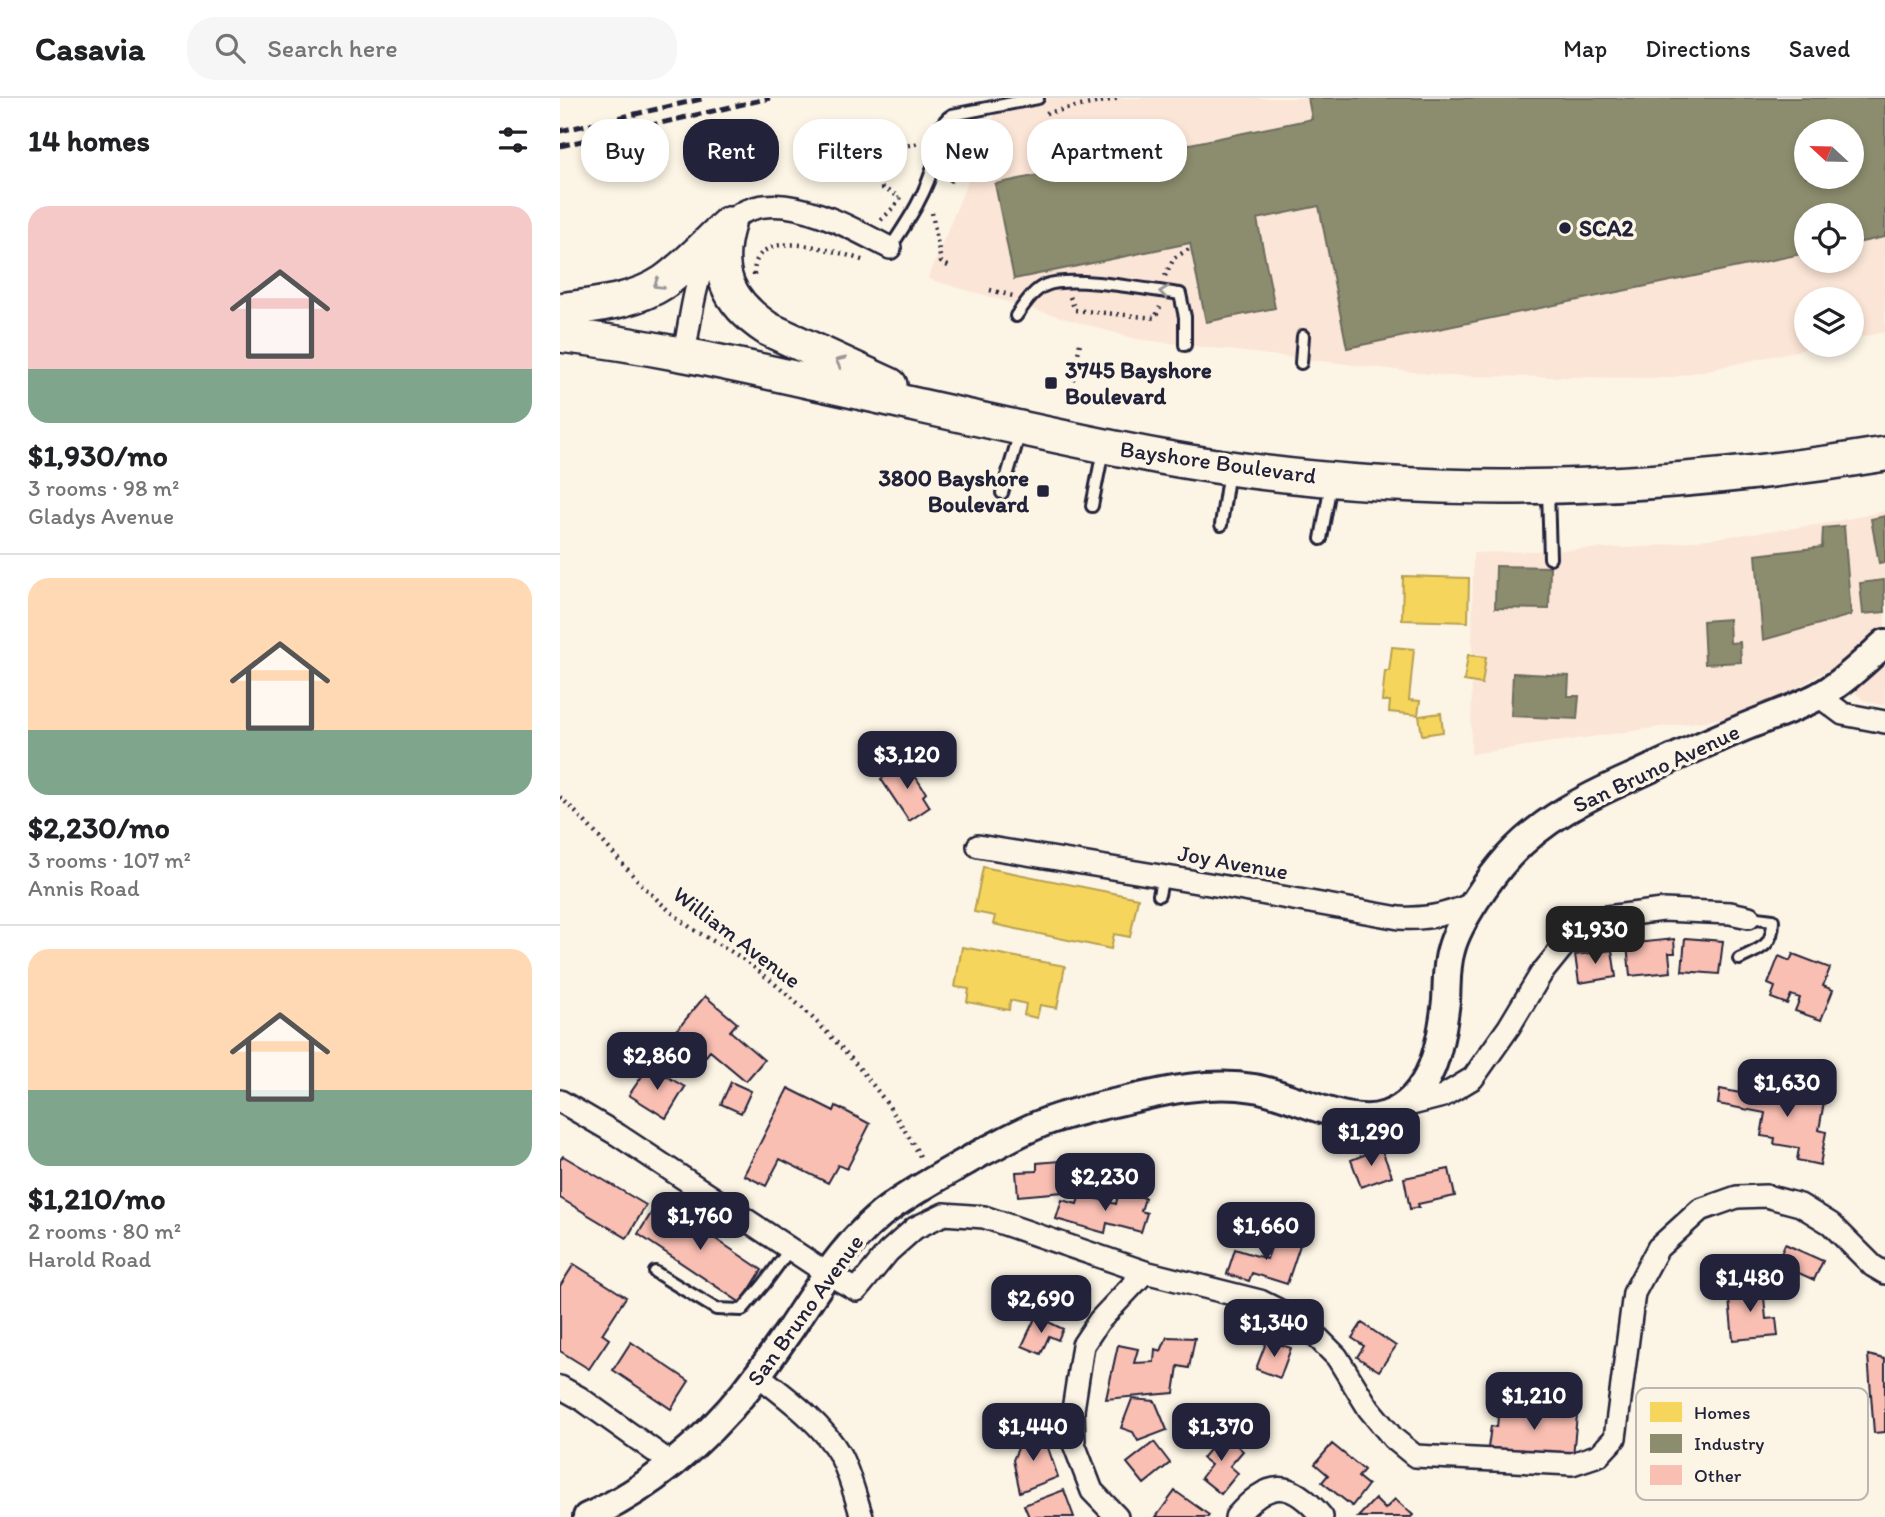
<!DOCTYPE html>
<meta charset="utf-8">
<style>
body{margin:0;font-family:Itim,sans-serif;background:#f6f6f6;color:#202124;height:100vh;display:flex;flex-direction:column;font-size:26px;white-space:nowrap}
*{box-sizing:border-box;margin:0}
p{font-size:23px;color:#757577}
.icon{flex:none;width:38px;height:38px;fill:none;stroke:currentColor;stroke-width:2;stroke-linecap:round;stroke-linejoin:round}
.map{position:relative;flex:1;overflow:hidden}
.panel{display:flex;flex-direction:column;background:#fff;width:560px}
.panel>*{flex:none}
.banner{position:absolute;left:21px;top:21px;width:665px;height:63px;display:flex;gap:14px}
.needle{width:46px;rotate:292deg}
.fabs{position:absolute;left:1234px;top:21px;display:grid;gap:14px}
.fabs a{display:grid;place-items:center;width:70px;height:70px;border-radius:50%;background:#fff;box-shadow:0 4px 10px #0003;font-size:35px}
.price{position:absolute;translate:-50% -60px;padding:0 16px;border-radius:14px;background:#22223b;color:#fff;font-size:23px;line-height:46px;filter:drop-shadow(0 2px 4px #0008)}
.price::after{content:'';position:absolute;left:50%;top:42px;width:21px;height:16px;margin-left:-10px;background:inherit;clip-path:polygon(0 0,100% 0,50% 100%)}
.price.active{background:#222;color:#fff}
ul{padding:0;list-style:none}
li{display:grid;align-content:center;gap:14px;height:371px;padding:0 28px}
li+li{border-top:2px solid #e0e0e0}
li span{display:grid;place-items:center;height:217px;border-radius:21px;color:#555}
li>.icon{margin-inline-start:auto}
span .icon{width:126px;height:126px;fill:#fffc;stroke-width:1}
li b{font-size:30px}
h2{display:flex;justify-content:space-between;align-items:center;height:84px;padding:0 28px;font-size:30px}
.tag{padding:0 24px;border-radius:28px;background:#fff;box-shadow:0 4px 10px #0003;font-size:24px;line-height:63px}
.tag.active{background:#22223b;color:#fff}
header{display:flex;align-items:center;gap:42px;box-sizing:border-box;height:98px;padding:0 35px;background:#fff;border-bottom:2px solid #e0e0e0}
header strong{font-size:33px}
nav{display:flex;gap:38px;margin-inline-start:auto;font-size:24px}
.search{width:490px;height:63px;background:#f6f6f6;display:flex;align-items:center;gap:18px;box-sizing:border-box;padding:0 24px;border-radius:28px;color:#757577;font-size:26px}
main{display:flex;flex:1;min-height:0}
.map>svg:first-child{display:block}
.built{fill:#fbe5d6;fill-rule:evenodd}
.homes{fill:#f6d55c;stroke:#b69f52;stroke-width:2}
.industry{fill:#8c8c6e;stroke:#6c6c5f;stroke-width:2;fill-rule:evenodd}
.building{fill:#fabfb3;stroke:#22223b;stroke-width:2}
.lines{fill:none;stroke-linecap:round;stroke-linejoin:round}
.service-casing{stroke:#22223b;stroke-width:16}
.minor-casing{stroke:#22223b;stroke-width:26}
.tertiary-casing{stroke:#22223b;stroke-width:32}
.primary-casing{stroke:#22223b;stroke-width:38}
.path{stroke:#22223b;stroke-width:4.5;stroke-dasharray:2 5;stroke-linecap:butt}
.service{stroke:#fcf5e5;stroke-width:10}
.minor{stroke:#fcf5e5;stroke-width:21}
.tertiary{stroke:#fcf5e5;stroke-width:26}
.primary{stroke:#fcf5e5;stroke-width:33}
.rail{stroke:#22223b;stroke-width:5;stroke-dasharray:10 5;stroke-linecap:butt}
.oneway{stroke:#9a9698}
.poi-dot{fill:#22223b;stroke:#fcf5e5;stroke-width:2.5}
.labels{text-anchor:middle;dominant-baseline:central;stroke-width:7;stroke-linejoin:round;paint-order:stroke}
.poi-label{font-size:23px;font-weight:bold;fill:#22223b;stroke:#fcf5e5;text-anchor:start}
.street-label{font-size:23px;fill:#22223b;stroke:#fcf5e5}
.key{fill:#fcf5e5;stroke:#bbb6b2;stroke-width:2}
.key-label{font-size:19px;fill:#22223b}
</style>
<header>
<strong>Casavia</strong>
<div class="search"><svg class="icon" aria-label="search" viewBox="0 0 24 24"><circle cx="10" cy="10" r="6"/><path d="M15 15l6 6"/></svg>Search here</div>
<nav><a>Map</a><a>Directions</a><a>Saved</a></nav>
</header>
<main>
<section class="panel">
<h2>14 homes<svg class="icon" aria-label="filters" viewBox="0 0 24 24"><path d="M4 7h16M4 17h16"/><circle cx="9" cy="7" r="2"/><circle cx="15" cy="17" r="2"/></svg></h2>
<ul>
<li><span style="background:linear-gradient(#f6c9c9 75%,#7fa58c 0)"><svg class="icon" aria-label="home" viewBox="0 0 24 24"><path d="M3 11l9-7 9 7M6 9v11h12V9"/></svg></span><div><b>$1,930/mo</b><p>3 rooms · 98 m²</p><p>Gladys Avenue</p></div></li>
<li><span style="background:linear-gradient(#ffd9b3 70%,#7fa58c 0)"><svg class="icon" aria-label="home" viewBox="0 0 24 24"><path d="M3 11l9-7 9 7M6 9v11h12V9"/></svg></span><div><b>$2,230/mo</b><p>3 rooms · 107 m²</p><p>Annis Road</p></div></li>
<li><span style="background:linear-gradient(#ffd9b3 65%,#7fa58c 0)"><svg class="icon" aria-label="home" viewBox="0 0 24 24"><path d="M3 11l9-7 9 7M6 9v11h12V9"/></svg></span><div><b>$1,210/mo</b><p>2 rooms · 80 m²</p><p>Harold Road</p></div></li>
</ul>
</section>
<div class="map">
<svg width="1325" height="1419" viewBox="0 0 1325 1419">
<rect width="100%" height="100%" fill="#fcf5e5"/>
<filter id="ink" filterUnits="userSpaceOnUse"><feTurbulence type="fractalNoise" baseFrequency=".0143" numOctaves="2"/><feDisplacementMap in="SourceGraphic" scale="14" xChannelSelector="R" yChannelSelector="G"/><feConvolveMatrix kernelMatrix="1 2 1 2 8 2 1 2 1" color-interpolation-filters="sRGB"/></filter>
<g filter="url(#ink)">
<!-- built -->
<path class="built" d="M 474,0 L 1325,0 L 1325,234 L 1292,241 L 1292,201 L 1246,201 L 1246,247 L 1264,247 L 1109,280 L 887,278 L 576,241 L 368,181 L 438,8 ZM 1246,33 L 1292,33 L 1292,79 L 1246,79 ZM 1246,117 L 1292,117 L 1292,163 L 1246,163 Z
M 1325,413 L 1325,608 L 1303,602 L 1269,571 L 1232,593 L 1172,619 L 911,656 L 913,455 L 1087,449 L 1263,426 Z"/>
<!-- homes -->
<path class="homes" d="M 843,478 L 909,480 L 908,524 L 842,522 Z
M 832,549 L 854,551 L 849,602 L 860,603 L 858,617 L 829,614 L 830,603 L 822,603 L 825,573 L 829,573 Z
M 908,557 L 926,559 L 922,586 L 904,583 Z
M 881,615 L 883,634 L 862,637 L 859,618 Z
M 423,769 L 578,800 L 570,839 L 554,836 L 551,851 L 433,826 L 435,818 L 414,814 Z
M 402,849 L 505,868 L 497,910 L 480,907 L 477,920 L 464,917 L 466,906 L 450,902 L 449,912 L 407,904 L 409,891 L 395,889 Z"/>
<!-- industry -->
<path class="industry" d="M 748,0 L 1325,0 L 1325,139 L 1292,146 L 1292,117 L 1246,117 L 1246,155 L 787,250 L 759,108 L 697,121 L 715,210 L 646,224 L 630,145 L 454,181 L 435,86 L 752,21 ZM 1246,33 L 1292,33 L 1292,79 L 1246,79 Z
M 1325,418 L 1325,464 L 1319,465 L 1311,421 Z
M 1284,428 L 1291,517 L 1203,542 L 1196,457 L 1262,449 L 1263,430 Z
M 936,468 L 990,469 L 989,511 L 935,510 Z
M 1324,482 L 1325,514 L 1303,516 L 1300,485 Z
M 1169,521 L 1170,545 L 1180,544 L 1181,564 L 1145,566 L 1143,523 Z
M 953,575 L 1009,578 L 1008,598 L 1019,598 L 1017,621 L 951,618 Z"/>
<!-- building -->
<path class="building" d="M 346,664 L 366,695 L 363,698 L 370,709 L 349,723 L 321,681 Z
M 1125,840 L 1163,843 L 1159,876 L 1122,873 Z
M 1114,841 L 1115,855 L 1109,855 L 1111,874 L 1070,878 L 1067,846 Z
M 1052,852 L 1056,879 L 1019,885 L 1015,857 Z
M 1233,856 L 1270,870 L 1263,888 L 1273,892 L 1261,922 L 1235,913 L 1240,900 L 1231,897 L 1227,906 L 1211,900 L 1215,889 L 1208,886 L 1219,858 L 1230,863 Z
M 145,898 L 177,925 L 170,933 L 204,962 L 186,983 L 150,953 L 146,958 L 116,933 Z
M 89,968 L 125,989 L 106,1020 L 69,997 Z
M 171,984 L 191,993 L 181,1015 L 161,1006 Z
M 1208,988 L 1265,998 L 1259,1032 L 1266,1034 L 1260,1067 L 1237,1062 L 1239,1050 L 1214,1046 L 1215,1040 L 1201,1038 L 1205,1015 L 1158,1006 L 1160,991 L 1205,1000 Z
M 228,990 L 274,1013 L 276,1008 L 310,1026 L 287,1071 L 278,1067 L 268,1085 L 220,1061 L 206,1088 L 184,1077 Z
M 821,1050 L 832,1078 L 801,1089 L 791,1062 Z
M 3,1058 L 86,1107 L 67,1140 L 0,1100 L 0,1062 Z
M 500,1063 L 503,1094 L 458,1098 L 456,1074 L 477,1073 L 477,1065 Z
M 889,1071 L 895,1098 L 858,1106 L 859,1109 L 850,1111 L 844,1080 Z
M 559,1092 L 585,1100 L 581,1113 L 587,1115 L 581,1134 L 547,1125 L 545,1135 L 496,1121 L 502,1102 L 517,1106 L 520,1096 L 556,1106 Z
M 99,1103 L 202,1172 L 181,1205 L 78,1136 Z
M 715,1138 L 740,1147 L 727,1186 L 692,1175 L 689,1183 L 667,1176 L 675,1151 L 707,1161 Z
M 1225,1146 L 1263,1163 L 1254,1182 L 1217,1165 Z
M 14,1166 L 66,1199 L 42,1236 L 49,1241 L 29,1271 L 0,1253 L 0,1188 Z
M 1203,1188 L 1206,1221 L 1216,1220 L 1218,1238 L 1173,1242 L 1168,1191 Z
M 476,1218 L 503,1231 L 498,1242 L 489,1238 L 481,1256 L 462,1248 Z
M 802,1225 L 836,1248 L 819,1273 L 797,1259 L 804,1248 L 792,1240 Z
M 607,1239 L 635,1240 L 629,1270 L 618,1268 L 614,1295 L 546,1301 L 558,1247 L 578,1251 L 574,1265 L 594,1264 L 595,1251 L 601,1253 Z
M 707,1242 L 731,1250 L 720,1280 L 696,1271 Z
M 71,1244 L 129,1283 L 111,1311 L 53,1272 Z
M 1308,1257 L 1325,1261 L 1325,1334 L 1314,1335 Z
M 572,1301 L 595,1303 L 607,1332 L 578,1343 L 573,1334 L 561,1330 Z
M 939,1309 L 1017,1317 L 1013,1358 L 928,1350 L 931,1328 L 937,1329 Z
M 663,1335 L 683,1353 L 670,1368 L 678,1375 L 661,1396 L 641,1380 L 651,1367 L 642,1360 Z
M 473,1337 L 474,1340 L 484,1338 L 498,1379 L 460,1394 L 453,1362 L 459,1348 L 457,1342 Z
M 594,1344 L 610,1365 L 584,1386 L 567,1365 Z
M 772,1346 L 804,1372 L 798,1379 L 808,1387 L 792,1408 L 762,1384 L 768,1377 L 755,1366 Z
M 504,1392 L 514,1419 L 469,1419 L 464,1407 Z
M 615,1393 L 649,1417 L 648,1419 L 596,1419 Z
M 815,1401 L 825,1411 L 835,1401 L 853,1417 L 851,1419 L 798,1419 Z"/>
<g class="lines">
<defs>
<path id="service" d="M 330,150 C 348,123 368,93 375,61 C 379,45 376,26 392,17 L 478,0
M 456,218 C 464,207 473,192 486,187 C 511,177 590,192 620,196 L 625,219 L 625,247
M 741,265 L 743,238
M 988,392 L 990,460
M 442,395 L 460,334
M 532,408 L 543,352
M 661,427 L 669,372
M 761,441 L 771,385
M 599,797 L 603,778
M 1179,861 C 1201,850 1213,849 1213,822 L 1189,819
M 95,1174 L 156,1211 L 182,1212 L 204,1186 L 230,1151"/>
<path id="minor" d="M 124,256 C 130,224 134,188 147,157 C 185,68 272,120 330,150
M 1259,598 L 1283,616 L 1325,624
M 418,748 L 661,788 L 839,820 C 866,822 891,816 916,804
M 0,1003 L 58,1037 L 268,1176 L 297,1192 L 328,1154 L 355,1130 L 384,1116 L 424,1119 L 585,1174 L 700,1203 L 718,1212 L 749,1231 L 777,1259 L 809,1311 L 833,1340 L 855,1358 L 1012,1366 L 1039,1357 L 1055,1340 L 1074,1195 L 1098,1150 L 1140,1112 L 1177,1099 L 1206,1098 L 1240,1107 L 1271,1126 L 1313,1168 L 1325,1175
M 844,1008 L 883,998 L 913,980 L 949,929 L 981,876 L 1010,840 L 1039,820 L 1103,812 L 1170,815 L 1189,819
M 198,1277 C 227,1300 261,1324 280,1357 C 290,1376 295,1398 302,1419
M 0,1289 L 20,1300 L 111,1365
M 557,1419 L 532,1393 L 514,1346 L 513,1312 L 523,1247 L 539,1223 L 585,1174
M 676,1419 C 708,1382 730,1380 762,1419"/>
<path id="tertiary" d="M 27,1419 C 87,1393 145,1343 186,1292 C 202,1272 216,1251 231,1230 C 260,1186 290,1136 335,1106 C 363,1087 393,1071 423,1054 C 443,1044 463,1032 485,1024 C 511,1014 540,1008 567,1002 C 608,992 652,983 694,990 C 733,996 789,1031 826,1017 C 872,1001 881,946 886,903 C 887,886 886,868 891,852 C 898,824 930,779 949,758 C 983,721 1025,700 1070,680 C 1107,663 1143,646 1180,631 C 1206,620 1234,611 1259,598 C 1283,585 1305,563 1325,545"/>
<path id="primary" d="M 168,126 C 154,173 167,204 208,231 L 330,287
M 0,212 C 34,207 74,204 104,184 C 127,168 147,145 168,126
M 0,237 C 85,247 168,265 252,284 C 368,309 484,337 601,359 C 843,403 1084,396 1325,356"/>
</defs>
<!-- service casing -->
<use href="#service" class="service-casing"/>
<!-- minor casing -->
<use href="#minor" class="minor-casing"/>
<!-- tertiary casing -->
<use href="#tertiary" class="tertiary-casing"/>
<!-- primary casing -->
<use href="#primary" class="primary-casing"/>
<!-- path -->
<path class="path" d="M 486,15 L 560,0
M 390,84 L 394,78 L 392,77
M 372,115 L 381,164 L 390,169
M 321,122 L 334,109 L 340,99 L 322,90 L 317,53 L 360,45
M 194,177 C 193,124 278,154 305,163
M 605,178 L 614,160 L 629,151
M 430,192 L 453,198
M 510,199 L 515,212 L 595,220 L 600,209
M 510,296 L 520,245
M 0,699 C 37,733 66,774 103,807 C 115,817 128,829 141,836 C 158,846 176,855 191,867 C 259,919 322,987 362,1062"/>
<!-- service -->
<use href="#service" class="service"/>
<!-- minor -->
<use href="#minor" class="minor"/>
<!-- tertiary -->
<use href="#tertiary" class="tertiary"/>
<!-- primary -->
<use href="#primary" class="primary"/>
<!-- rail -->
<path class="rail" d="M 0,33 L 146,0
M 0,48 L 210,0"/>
</g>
<!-- one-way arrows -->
<defs><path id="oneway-chevron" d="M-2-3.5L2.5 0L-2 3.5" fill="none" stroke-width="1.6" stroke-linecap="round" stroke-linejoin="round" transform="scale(1.75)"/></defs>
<g class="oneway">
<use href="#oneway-chevron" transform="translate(98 186) rotate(148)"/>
<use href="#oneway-chevron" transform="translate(604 194) rotate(-173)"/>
<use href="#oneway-chevron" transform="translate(280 264) rotate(-155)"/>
</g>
</g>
<!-- markers -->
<g class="poi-dot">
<circle cx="1005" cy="130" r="7"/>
<rect x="484" y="278" width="14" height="14" rx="3.5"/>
<rect x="476" y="386" width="14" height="14" rx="3.5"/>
</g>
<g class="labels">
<!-- poi labels -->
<g class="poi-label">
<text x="1019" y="130">SCA2</text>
<text x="505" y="272">3745 Bayshore<tspan x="505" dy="26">Boulevard</tspan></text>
<text x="469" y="380" text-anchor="end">3800 Bayshore<tspan x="469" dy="26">Boulevard</tspan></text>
</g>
<!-- street labels -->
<g class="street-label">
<text transform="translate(658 364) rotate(8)">Bayshore Boulevard</text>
<text transform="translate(1096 670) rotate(-25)">San Bruno Avenue</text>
<text transform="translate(673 764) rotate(10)">Joy Avenue</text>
<text transform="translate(177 839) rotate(37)">William Avenue</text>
<text transform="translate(245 1212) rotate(-54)">San Bruno Avenue</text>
</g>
</g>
<!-- legend -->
<rect x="1076" y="1290" width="232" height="112" rx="10" class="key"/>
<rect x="1090" y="1304" width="32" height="20" fill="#f6d55c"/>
<rect x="1090" y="1336" width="32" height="19" fill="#8c8c6e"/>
<rect x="1090" y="1367" width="32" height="20" fill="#fabfb3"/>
<g class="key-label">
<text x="1134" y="1321">Homes</text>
<text x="1134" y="1352">Industry</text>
<text x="1134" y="1384">Other</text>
</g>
</svg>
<div class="fabs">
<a><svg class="needle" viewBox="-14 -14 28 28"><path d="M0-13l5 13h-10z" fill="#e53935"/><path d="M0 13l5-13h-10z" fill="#757577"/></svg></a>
<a><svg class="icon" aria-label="locate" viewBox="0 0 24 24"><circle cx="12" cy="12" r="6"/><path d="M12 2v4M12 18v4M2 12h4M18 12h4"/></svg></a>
<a><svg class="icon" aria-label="layers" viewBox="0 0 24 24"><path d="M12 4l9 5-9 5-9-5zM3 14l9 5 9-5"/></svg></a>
</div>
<b class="price" style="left:347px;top:693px">$3,120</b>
<b class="price active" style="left:1035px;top:868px">$1,930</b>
<b class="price" style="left:97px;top:994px">$2,860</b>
<b class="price" style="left:1227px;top:1021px">$1,630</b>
<b class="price" style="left:811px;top:1070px">$1,290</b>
<b class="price" style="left:545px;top:1115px">$2,230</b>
<b class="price" style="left:140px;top:1154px">$1,760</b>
<b class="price" style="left:706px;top:1164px">$1,660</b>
<b class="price" style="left:1190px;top:1216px">$1,480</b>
<b class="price" style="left:481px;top:1237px">$2,690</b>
<b class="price" style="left:714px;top:1261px">$1,340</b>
<b class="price" style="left:974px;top:1334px">$1,210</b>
<b class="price" style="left:473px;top:1365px">$1,440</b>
<b class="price" style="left:661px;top:1365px">$1,370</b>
<div class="banner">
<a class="tag">Buy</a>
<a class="tag active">Rent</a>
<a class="tag">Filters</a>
<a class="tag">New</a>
<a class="tag">Apartment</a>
</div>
</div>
</main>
